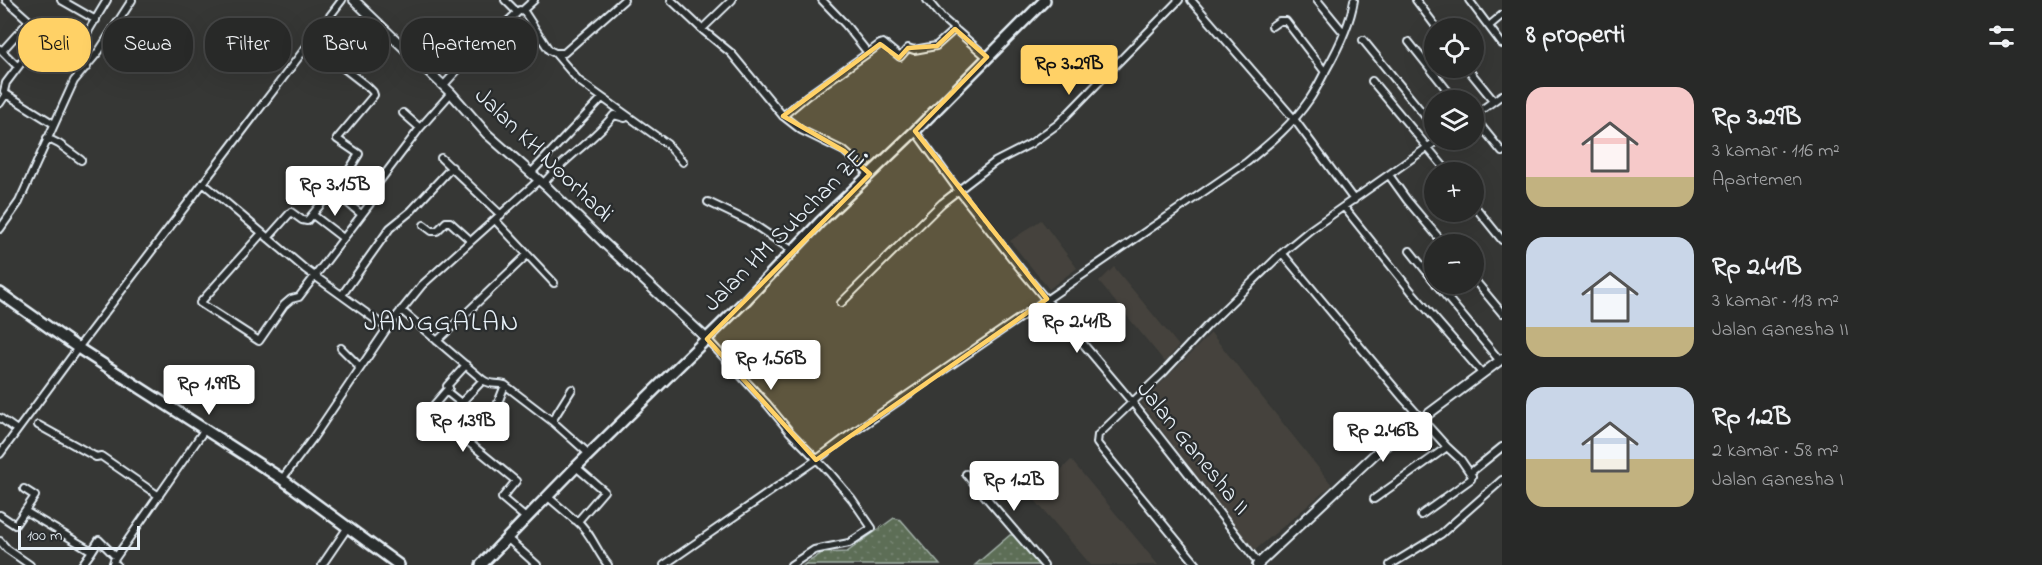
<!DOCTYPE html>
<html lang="id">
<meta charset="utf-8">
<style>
body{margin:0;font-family:"Indie Flower",sans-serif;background:#303130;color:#f1f3f6;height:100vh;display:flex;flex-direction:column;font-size:22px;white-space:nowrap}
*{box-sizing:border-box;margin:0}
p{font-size:20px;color:#a5a6a8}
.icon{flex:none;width:33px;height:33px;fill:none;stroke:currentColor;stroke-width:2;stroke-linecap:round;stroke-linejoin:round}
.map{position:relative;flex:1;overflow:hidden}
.sheet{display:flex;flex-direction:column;background:#282928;width:540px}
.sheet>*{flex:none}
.guide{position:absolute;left:18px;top:18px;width:570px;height:54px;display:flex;gap:12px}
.buttons{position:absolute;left:1424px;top:18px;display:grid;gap:12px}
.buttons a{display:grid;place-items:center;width:60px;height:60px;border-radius:50%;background:#282928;box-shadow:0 6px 24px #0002,0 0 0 2px #444545;font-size:30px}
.scale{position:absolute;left:18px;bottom:15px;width:122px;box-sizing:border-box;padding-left:6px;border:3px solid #e8f1f8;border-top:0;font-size:16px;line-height:21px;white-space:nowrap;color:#e8f1f8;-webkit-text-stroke:4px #2a2d2e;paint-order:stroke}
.price{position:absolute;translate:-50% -51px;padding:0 14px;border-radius:6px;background:#fff;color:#222;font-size:20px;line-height:39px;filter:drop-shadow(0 2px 3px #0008)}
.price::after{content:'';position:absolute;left:50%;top:36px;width:18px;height:14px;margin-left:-9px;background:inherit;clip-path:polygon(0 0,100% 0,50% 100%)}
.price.current{background:#ffd166;color:#111}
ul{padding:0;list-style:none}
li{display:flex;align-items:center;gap:18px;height:150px;padding:0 24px}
li span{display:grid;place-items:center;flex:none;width:168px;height:120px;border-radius:18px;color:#555}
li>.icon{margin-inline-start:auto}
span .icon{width:72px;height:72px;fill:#fffc;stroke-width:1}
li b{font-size:26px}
h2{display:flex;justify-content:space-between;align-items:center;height:72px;padding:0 24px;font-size:26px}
.pill{padding:0 21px;border-radius:24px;background:#282928;box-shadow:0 6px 24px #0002,0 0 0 2px #444545;font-size:21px;line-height:54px}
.pill.current{background:#ffd166;color:#111}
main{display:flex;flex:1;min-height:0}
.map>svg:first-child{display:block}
.built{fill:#45433d}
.grass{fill:url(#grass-dots);stroke:#a2b0a8;stroke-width:1.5}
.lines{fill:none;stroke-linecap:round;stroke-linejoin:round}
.minor-casing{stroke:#e8f1f8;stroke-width:10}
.tertiary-casing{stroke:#e8f1f8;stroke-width:12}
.secondary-casing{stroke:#e8f1f8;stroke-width:14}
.minor{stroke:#2a2d2e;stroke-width:6}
.tertiary{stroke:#2a2d2e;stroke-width:8}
.secondary{stroke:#2a2d2e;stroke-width:9}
.marked{fill:#ffd166;fill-opacity:0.2;stroke:#ffd166;stroke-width:4.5;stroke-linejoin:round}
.labels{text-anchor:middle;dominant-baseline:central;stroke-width:4.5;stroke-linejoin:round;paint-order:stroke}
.street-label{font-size:24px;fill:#e8f1f8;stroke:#2a2d2e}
.quarter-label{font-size:27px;letter-spacing:1.5px;fill:#e8f1f8;stroke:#2a2d2e}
</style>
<main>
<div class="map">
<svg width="1502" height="565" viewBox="0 0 1502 565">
<defs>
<pattern id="grass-dots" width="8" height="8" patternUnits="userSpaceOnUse" patternTransform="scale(1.5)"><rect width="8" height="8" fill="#5d6e57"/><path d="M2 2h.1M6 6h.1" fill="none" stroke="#748370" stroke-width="1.8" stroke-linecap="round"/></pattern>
</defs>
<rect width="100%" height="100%" fill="#363735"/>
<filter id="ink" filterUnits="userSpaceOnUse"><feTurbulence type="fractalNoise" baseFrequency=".0167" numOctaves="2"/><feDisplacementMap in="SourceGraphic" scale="12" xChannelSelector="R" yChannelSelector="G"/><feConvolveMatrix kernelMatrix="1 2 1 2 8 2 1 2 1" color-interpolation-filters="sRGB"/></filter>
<g filter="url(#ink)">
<!-- built -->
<path class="built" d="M 1041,220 L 1077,268 L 1049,289 L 1010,241 Z
M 1114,267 L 1179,346 L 1165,362 L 1099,282 Z
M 1211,333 L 1332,485 L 1254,551 L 1141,403 Z
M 1071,460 L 1141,544 L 1158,565 L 1091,565 L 1033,498 Z"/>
<!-- grass -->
<path class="grass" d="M 894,518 L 901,520 L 940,565 L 804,565 L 822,553 L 847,552 Z
M 1010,535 L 1014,535 L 1039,565 L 975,565 Z"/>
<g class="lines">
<defs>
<path id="minor" d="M 6,0 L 45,35
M 61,0 L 96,20
M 505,0 L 517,12
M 671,0 L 704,31 L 731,53 L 783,116 L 801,130 L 844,151 L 870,174
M 927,0 L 942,18 L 987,57
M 1191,0 L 1294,119 L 1354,200
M 1317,0 L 1344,33
M 1416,0 L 1437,28
M 1469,0 L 1502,44
M 523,10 L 534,0
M 1272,26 L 1279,21 L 1286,21 L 1325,72
M 1489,26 L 1502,15
M 702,29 L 732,0
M 83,40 L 107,0
M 1363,40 L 1434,127
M 1409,42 L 1455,100
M 0,49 L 18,67
M 2,51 L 29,21
M 555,53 L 579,81 L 667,144 L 683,162
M 868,53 L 880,44 L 883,43 L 900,57 L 908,48 L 914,50 L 936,46 L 955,29
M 1467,68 L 1493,100
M 1372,81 L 1448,172
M 443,86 L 462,65 L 520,10 L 525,13 L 549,50 L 555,53 L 564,53 L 624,0
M 0,103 L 6,94
M 403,113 L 420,128
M 783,116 L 807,96 L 868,53 L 845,24 L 822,0
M 1473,116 L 1502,152
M 1473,116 L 1502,95
M 54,124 L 6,94 L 4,91 L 6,83 L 42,35 L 45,35 L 67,49 L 87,67
M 915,131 L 958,190 L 1022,271 L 1132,402 L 1260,565
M 47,138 L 59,144 L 81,160
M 441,158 L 501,215
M 349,170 L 373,190
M 531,173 L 602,98
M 1389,175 L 1407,200 L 1444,244
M 203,183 L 305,269 L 387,328
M 543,184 C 564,158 592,142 614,115 L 625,118
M 344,200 L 361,214
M 708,202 L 750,222 L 793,251
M 1473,204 L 1502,240
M 1344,207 L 1411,291 L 1482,373
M 313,215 L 343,238
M 495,220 L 554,283
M 424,225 L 432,231 L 437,231 L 446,222 L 450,222 L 470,240
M 0,229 L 19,202 L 74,81 L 99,51 L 132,0
M 262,233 L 200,303 L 259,341 L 284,305 L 291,299 L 299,297 L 369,205 L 376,194 L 373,190 L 420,128 L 451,93
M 268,238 L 291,212 L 302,220 L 307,221 L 349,170 L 359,154 L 337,139 L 374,95 L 373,92 L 368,87 L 310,42
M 1410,251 L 1434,281
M 1282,253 L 1403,398 L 1447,447 L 1461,460 L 1472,476 L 1471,479 L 1421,515
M 1473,278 L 1502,313
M 1436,284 L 1500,361
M 342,295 L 390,228 L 411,211 L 452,167
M 841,303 L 942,203 L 995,162 L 1030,144 L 1058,124 L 1179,0
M 401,310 L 483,380 C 491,386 497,382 505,385 L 552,421 L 589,454
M 707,339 L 767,404 L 790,432 L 830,473 L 852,499 L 872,528 L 849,543 L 814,550 L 791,565
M 437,341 L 527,255
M 341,348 L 358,365 L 359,370
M 483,380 L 461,403 L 466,407 L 450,427 L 516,481 L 502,498 L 527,519
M 461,403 L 446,391 L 449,388 L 447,386 L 466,365
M 434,405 L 446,391
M 0,418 L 17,430
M 552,421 L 572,389
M 38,425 L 96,457 L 101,456 L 159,496
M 480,435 L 492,418 L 505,385
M 447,436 L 450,427
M 0,454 L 78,348 L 342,0
M 1470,473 L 1502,447
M 966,474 L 1044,565
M 282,479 L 313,438 L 388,327 L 422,285 L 539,180
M 548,497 L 575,520 L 579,520 L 604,491 L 576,467
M 1374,499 L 1447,447
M 25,511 L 92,551 L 99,540 L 116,557
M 0,515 L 15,525 L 35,496 L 24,489
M 577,521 C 590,531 597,552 608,565
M 507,538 L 537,565
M 0,541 L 7,549 L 30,565
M 82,565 L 92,551
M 117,565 L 113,563 L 114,560 L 205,429
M 322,565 L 348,527
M 664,565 L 816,460 L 852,433 L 1247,162 C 1270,143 1292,125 1309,100 C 1316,90 1321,79 1327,68 C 1339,47 1350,25 1354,0
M 1197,565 L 1100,447 L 1097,443 L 1098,435 L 1163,373 L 1207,326 L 1282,253 L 1310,230 L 1438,140
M 1390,565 L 1441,534 L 1502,480"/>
<path id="tertiary" d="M 354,0 L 451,93 L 487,134 L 547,187 L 604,243 L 707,339
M 1257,565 L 1376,453 L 1502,359"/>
<path id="secondary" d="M 0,293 L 78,348 L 282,479 L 399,565
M 481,565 L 576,467 L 747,299 L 820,222 L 915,131 L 1045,0"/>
</defs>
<!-- minor casing -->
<use href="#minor" class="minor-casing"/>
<!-- tertiary casing -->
<use href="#tertiary" class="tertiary-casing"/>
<!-- secondary casing -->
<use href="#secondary" class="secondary-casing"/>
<!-- minor -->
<use href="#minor" class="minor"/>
<!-- tertiary -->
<use href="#tertiary" class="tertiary"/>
<!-- secondary -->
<use href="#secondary" class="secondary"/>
</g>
</g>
<!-- marked area -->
<path class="marked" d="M 955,29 L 987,57 L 915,131 L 1047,299 L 816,460 L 707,339 L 870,174 L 844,151 L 783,116 L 880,44 L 899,58 L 908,48 L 937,46 Z"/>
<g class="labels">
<!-- street labels -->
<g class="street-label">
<text transform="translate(543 156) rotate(44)">Jalan KH Noorhadi</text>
<text transform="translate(787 230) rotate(-45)">Jalan HM Subchan ZE.</text>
<text transform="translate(1192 449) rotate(51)">Jalan Ganesha II</text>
</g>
<!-- quarter labels -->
<g class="quarter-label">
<text x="442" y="323">JANGGALAN</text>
</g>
</g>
</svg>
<div class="buttons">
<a><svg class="icon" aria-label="locate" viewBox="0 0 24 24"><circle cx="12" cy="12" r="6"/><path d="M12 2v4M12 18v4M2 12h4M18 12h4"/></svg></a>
<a><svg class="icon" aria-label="layers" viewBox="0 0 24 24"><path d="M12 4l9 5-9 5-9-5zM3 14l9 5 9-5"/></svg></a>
<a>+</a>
<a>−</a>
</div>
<div class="scale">100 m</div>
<b class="price current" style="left:1069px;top:96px">Rp 3.29B</b>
<b class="price" style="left:335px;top:217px">Rp 3.15B</b>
<b class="price" style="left:1077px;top:354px">Rp 2.41B</b>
<b class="price" style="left:771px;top:391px">Rp 1.56B</b>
<b class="price" style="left:209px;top:416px">Rp 1.99B</b>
<b class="price" style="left:463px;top:453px">Rp 1.39B</b>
<b class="price" style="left:1383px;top:463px">Rp 2.46B</b>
<b class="price" style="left:1014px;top:512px">Rp 1.2B</b>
<div class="guide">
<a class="pill current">Beli</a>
<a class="pill">Sewa</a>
<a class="pill">Filter</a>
<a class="pill">Baru</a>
<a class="pill">Apartemen</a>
</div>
</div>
<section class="sheet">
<h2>8 properti<svg class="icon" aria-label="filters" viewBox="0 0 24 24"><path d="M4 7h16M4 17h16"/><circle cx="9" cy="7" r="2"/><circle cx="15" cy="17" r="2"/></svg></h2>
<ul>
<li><span style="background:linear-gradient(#f6c9c9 75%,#c2b280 0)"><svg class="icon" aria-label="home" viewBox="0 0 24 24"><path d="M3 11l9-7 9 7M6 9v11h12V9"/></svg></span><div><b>Rp 3.29B</b><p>3 kamar · 116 m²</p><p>Apartemen</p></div></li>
<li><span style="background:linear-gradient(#c9d6e8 75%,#c2b280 0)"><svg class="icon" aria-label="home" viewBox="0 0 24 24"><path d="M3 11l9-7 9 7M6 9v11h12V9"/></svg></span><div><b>Rp 2.41B</b><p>3 kamar · 113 m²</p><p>Jalan Ganesha II</p></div></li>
<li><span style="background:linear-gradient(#c9d6e8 60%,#c2b280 0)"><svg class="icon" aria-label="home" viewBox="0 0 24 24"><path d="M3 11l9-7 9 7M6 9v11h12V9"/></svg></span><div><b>Rp 1.2B</b><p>2 kamar · 58 m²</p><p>Jalan Ganesha I</p></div></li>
</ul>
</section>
</main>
